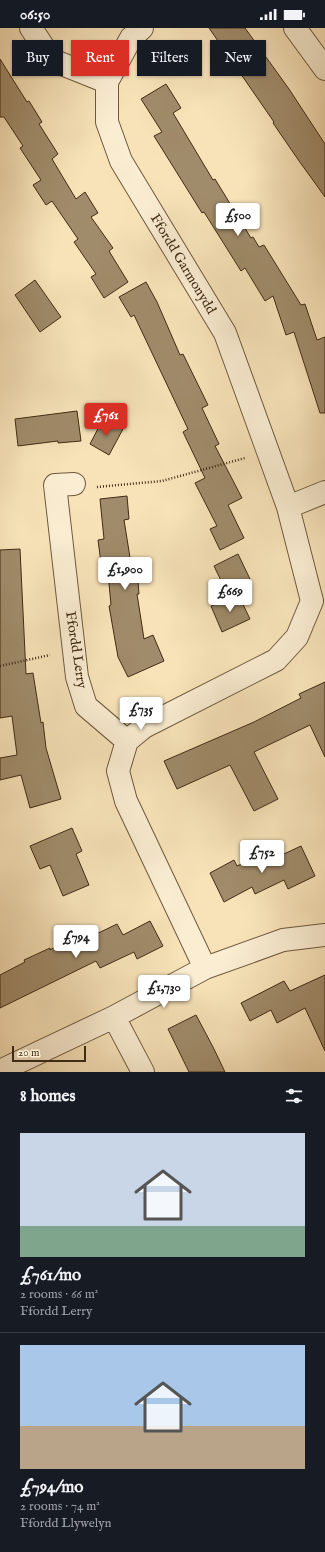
<!DOCTYPE html>
<meta charset="utf-8">
<style>
body{margin:0;font-family:"IM FELL English",serif;background:#242831;color:#f1f3f6;height:100vh;display:flex;flex-direction:column;font-size:15px;white-space:nowrap}
*{box-sizing:border-box;margin:0}
p{font-size:13px;color:#9ea1a6}
.icon{flex:none;width:22px;height:22px;fill:none;stroke:currentColor;stroke-width:2;stroke-linecap:round;stroke-linejoin:round}
.map{position:relative;height:1044px;overflow:hidden}
.details{display:flex;flex-direction:column;background:#171b24;flex:1}
.details>*{flex:none}
.banner{position:absolute;left:12px;top:12px;width:301px;height:36px;display:flex;gap:8px}
.scale{position:absolute;left:12px;bottom:10px;width:74px;box-sizing:border-box;padding-left:4px;border:2px solid #402b15;border-top:0;font-size:11px;line-height:14px;white-space:nowrap;color:#402b15;-webkit-text-stroke:3px #faedd2;paint-order:stroke}
.price{position:absolute;translate:-50% -34px;padding:0 9px;border-radius:4px;background:#fff;color:#222;font-size:13px;line-height:26px;filter:drop-shadow(0 1px 2px #0008)}
.price::after{content:'';position:absolute;left:50%;top:24px;width:12px;height:9px;margin-left:-6px;background:inherit;clip-path:polygon(0 0,100% 0,50% 100%)}
.price.active{background:#d93025;color:#fff}
ul{padding:0;list-style:none}
li{display:grid;align-content:center;gap:8px;height:212px;padding:0 20px}
li+li{border-top:1px solid #363941}
li span{display:grid;place-items:center;height:124px;border-radius:0px;color:#555}
li>.icon{margin-inline-start:auto}
span .icon{width:72px;height:72px;fill:#fffc;stroke-width:1}
li b{font-size:17px}
h2{display:flex;justify-content:space-between;align-items:center;height:48px;padding:0 20px;font-size:17px}
.tag{padding:0 14px;border-radius:0px;background:#171b24;box-shadow:0 1px 3px #0004;font-size:14px;line-height:36px}
.tag.active{background:#d93025;color:#fff}
.status{display:flex;justify-content:space-between;align-items:center;height:28px;padding:0 20px;background:#171b24;direction:ltr}
.status svg{height:11px;fill:currentColor}
.map>svg:first-child{display:block}
.building{fill:#a08b6a;stroke:#402b15}
.lines{fill:none;stroke-linecap:round;stroke-linejoin:round}
.minor-casing{stroke:#6e593e;stroke-width:24}
.path{stroke:#402b15;stroke-width:2.5;stroke-dasharray:1 2;stroke-linecap:butt}
.minor{stroke:#faedd2;stroke-width:22}
.labels{text-anchor:middle;dominant-baseline:central;stroke-width:3.5;stroke-linejoin:round;paint-order:stroke}
.street-label{font-size:14px;fill:#402b15;stroke:#faedd2}
</style>
<div class="status"><b>06:50</b><svg viewBox="0 0 49 12"><path d="M0 12V9h3v3zM5 12V6h3v6zM10 12V3h3v9zM15 12V0h3v12zM26 1h20v11H26zM47 4h2v5h-2z"/></svg></div>
<div class="map">
<svg width="325" height="1044" viewBox="0 0 325 1044">
<rect width="100%" height="100%" fill="#f8e3b9"/>
<filter id="stains"><feTurbulence type="fractalNoise" baseFrequency=".005" numOctaves="4"/><feColorMatrix values="0 0 0 0 .2 0 0 0 0 .09 0 0 0 0 .02 0 0 0 .5 -.17"/></filter>
<radialGradient id="worn" r=".72"><stop offset=".6" stop-color="#630" stop-opacity="0"/><stop offset="1" stop-color="#630" stop-opacity=".3"/></radialGradient>
<!-- building -->
<path class="building" d="M 209,0 L 245,0 L 289,61 L 325,116 L 325,169 L 297,130 L 273,95 L 274,94 Z
M 0,31 L 27,74 L 29,73 L 42,94 L 39,96 L 58,126 L 52,131 L 76,171 L 85,164 L 98,185 L 91,189 L 113,220 L 109,223 L 128,254 L 104,270 L 91,249 L 96,246 L 74,214 L 78,211 L 52,173 L 46,177 L 33,157 L 41,152 L 20,120 L 23,118 L 4,89 L 0,89 Z
M 166,56 L 181,80 L 173,85 L 213,152 L 215,151 L 251,210 L 253,209 L 259,219 L 264,217 L 301,277 L 305,276 L 317,312 L 325,309 L 325,385 L 320,385 L 294,304 L 286,307 L 273,268 L 265,273 L 245,240 L 241,243 L 204,184 L 202,185 L 154,108 L 162,104 L 141,71 Z
M 35,252 L 61,289 L 40,304 L 15,267 Z
M 146,254 L 157,274 L 180,327 L 183,326 L 208,377 L 202,380 L 219,416 L 215,418 L 242,470 L 228,477 L 244,510 L 220,522 L 210,501 L 217,498 L 195,455 L 205,450 L 183,404 L 188,401 L 134,287 L 131,289 L 119,269 Z
M 77,383 L 81,413 L 58,415 L 58,413 L 18,418 L 15,391 Z
M 103,391 L 123,401 L 109,427 L 90,416 Z
M 127,468 L 129,491 L 124,492 L 132,542 L 137,541 L 139,566 L 137,566 L 144,611 L 153,607 L 164,633 L 128,649 L 118,629 L 109,578 L 111,577 L 107,534 L 101,535 L 98,512 L 104,511 L 100,471 Z
M 20,521 L 26,646 L 33,645 L 41,695 L 43,694 L 46,720 L 61,771 L 30,780 L 21,747 L 0,752 L 0,730 L 17,727 L 12,688 L 0,690 L 0,522 Z
M 238,526 L 250,551 L 226,563 L 214,538 Z
M 238,566 L 250,591 L 222,604 L 211,578 Z
M 325,654 L 325,729 L 310,697 L 254,724 L 278,771 L 254,783 L 230,737 L 177,761 L 164,733 L 254,694 L 301,670 L 299,666 Z
M 72,800 L 82,823 L 76,826 L 89,857 L 63,868 L 50,837 L 40,841 L 30,818 Z
M 301,818 L 315,848 L 288,861 L 284,852 L 255,866 L 252,859 L 224,874 L 210,845 L 234,832 L 237,838 L 265,825 L 269,833 Z
M 150,893 L 163,918 L 137,931 L 134,924 L 100,940 L 96,933 L 0,980 L 0,947 L 25,934 L 24,932 L 50,920 L 50,922 L 78,907 L 82,913 L 117,896 L 123,907 Z
M 325,947 L 325,1023 L 305,980 L 277,995 L 271,982 L 250,993 L 241,975 L 284,953 L 290,963 Z
M 196,987 L 213,1019 L 225,1044 L 189,1044 L 168,1001 Z"/>
<g class="lines">
<defs>
<path id="minor" d="M 31,0 L 52,32 L 107,54
M 295,0 L 325,41
M 74,456 L 55,457 L 77,649 L 86,678 L 127,713 L 118,743 L 126,773 L 205,940
M 288,479 L 325,464
M 127,713 L 144,699 L 276,632 L 297,609 L 312,573 L 288,479 L 225,305 L 121,133 L 107,94 L 107,54 L 131,10 L 142,0
M 114,989 L 143,1044
M 0,1043 L 114,989 L 205,940 L 283,912 L 325,907"/>
</defs>
<!-- minor casing -->
<use href="#minor" class="minor-casing"/>
<!-- path -->
<path class="path" d="M 97,459 L 162,453 L 245,430
M 0,638 L 50,627"/>
<!-- minor -->
<use href="#minor" class="minor"/>
</g>
<g class="labels">
<!-- street labels -->
<g class="street-label">
<text transform="translate(183 236) rotate(59)">Ffordd Garmonydd</text>
<text transform="translate(76 622) rotate(81)">Ffordd Lerry</text>
</g>
</g>
<rect width="100%" height="100%" filter="url(#stains)"/>
<rect width="100%" height="100%" fill="url(#worn)"/>
</svg>
<div class="scale">20 m</div>
<b class="price" style="left:238px;top:209px">£500</b>
<b class="price active" style="left:106px;top:409px">£761</b>
<b class="price" style="left:125px;top:563px">£1,900</b>
<b class="price" style="left:230px;top:585px">£669</b>
<b class="price" style="left:141px;top:703px">£735</b>
<b class="price" style="left:262px;top:846px">£752</b>
<b class="price" style="left:76px;top:931px">£794</b>
<b class="price" style="left:164px;top:981px">£1,730</b>
<div class="banner">
<a class="tag">Buy</a>
<a class="tag active">Rent</a>
<a class="tag">Filters</a>
<a class="tag">New</a>
</div>
</div>
<section class="details">
<h2>8 homes<svg class="icon" aria-label="filters" viewBox="0 0 24 24"><path d="M4 7h16M4 17h16"/><circle cx="9" cy="7" r="2"/><circle cx="15" cy="17" r="2"/></svg></h2>
<ul>
<li><span style="background:linear-gradient(#c9d6e8 75%,#7fa58c 0)"><svg class="icon" aria-label="home" viewBox="0 0 24 24"><path d="M3 11l9-7 9 7M6 9v11h12V9"/></svg></span><div><b>£761/mo</b><p>2 rooms · 66 m²</p><p>Ffordd Lerry</p></div></li>
<li><span style="background:linear-gradient(#a9c7e8 65%,#b9a48a 0)"><svg class="icon" aria-label="home" viewBox="0 0 24 24"><path d="M3 11l9-7 9 7M6 9v11h12V9"/></svg></span><div><b>£794/mo</b><p>2 rooms · 74 m²</p><p>Ffordd Llywelyn</p></div></li>
</ul>
</section>
